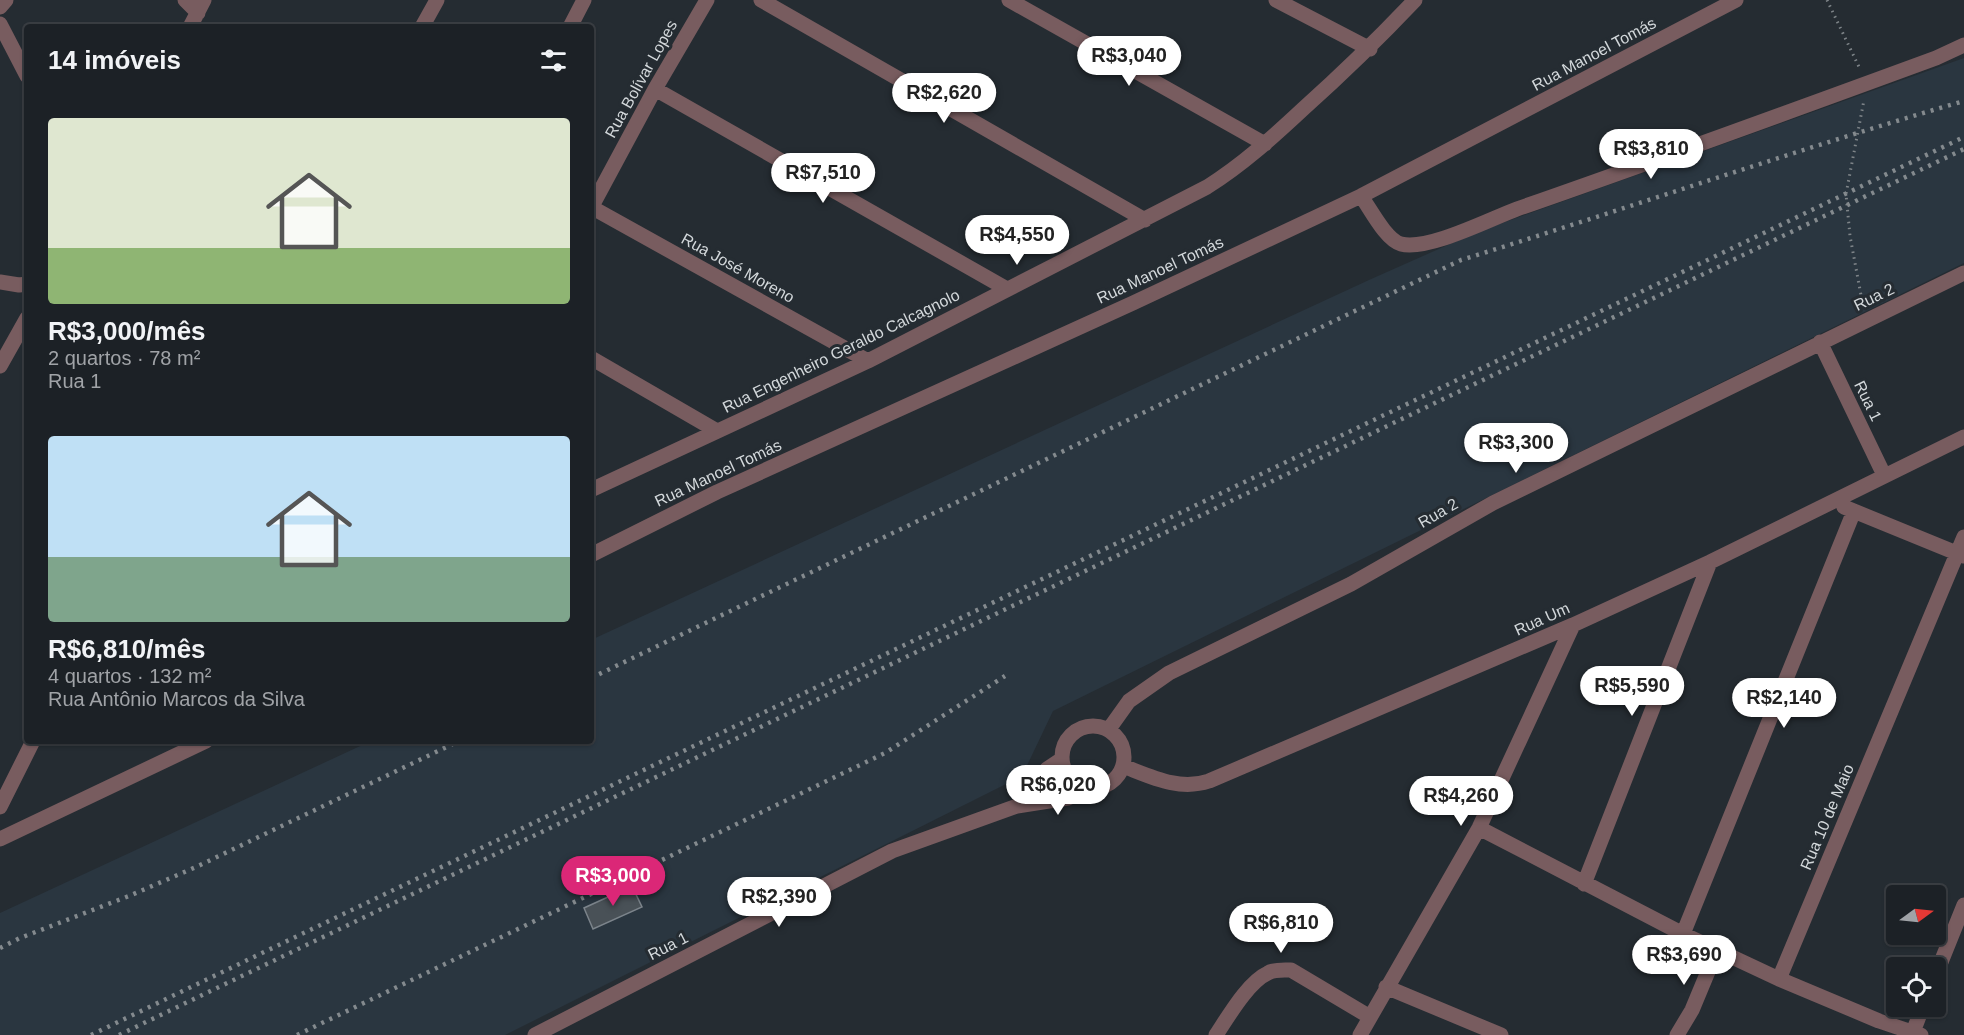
<!DOCTYPE html>
<html lang="pt">
<meta charset="utf-8">
<style>
body{margin:0;font-family:Arial,sans-serif;background:#292e32;color:#f1f3f6;height:100vh;display:flex;flex-direction:column;font-size:22px;white-space:nowrap}
*{box-sizing:border-box;margin:0}
p{font-size:20px;color:#a0a3a7}
.icon{flex:none;width:33px;height:33px;fill:none;stroke:currentColor;stroke-width:2;stroke-linecap:round;stroke-linejoin:round}
.map{position:relative;flex:1;overflow:hidden}
.panel{position:absolute;left:24px;top:24px;width:570px;height:720px;display:flex;flex-direction:column;background:#1c2126;border-radius:6px;box-shadow:0 2px 4px #0004,0 0 0 2px #3a3e43}
.panel>*{flex:none}
.needle{width:39px;rotate:75deg}
.fabs{position:absolute;left:1886px;top:885px;display:grid;gap:12px}
.fabs a{display:grid;place-items:center;width:60px;height:60px;border-radius:6px;background:#1c2126;box-shadow:0 2px 4px #0004,0 0 0 2px #3a3e43;font-size:30px}
.price{position:absolute;translate:-50% -51px;padding:0 14px;border-radius:21px;background:#fff;color:#222;font-size:20px;line-height:39px;filter:drop-shadow(0 2px 3px #0008)}
.price::after{content:'';position:absolute;left:50%;top:36px;width:18px;height:14px;margin-left:-9px;background:inherit;clip-path:polygon(0 0,100% 0,50% 100%)}
.price.active{background:#db2777;color:#fff}
ul{padding:0;list-style:none}
li{display:grid;align-content:center;gap:12px;height:318px;padding:0 24px}
li span{display:grid;place-items:center;height:186px;border-radius:6px;color:#555}
li>.icon{margin-inline-start:auto}
span .icon{width:108px;height:108px;fill:#fffc;stroke-width:1}
li b{font-size:26px}
h2{display:flex;justify-content:space-between;align-items:center;height:72px;padding:0 24px;font-size:26px}
.map>svg:first-child{display:block}
.built{fill:#2a3640}
.building{fill:#495157;stroke:#7c848b;stroke-width:1.5}
.lines{fill:none;stroke-linecap:round;stroke-linejoin:round}
.path{stroke:#7f8589;stroke-width:3;stroke-dasharray:1.5 4.5;stroke-linecap:butt}
.minor{stroke:#785c5f;stroke-width:15}
.rail{stroke:#848a8e;stroke-width:4.5;stroke-dasharray:3 6;stroke-linecap:butt}
.labels{text-anchor:middle;dominant-baseline:central;stroke-width:6;stroke-linejoin:round;paint-order:stroke}
.street-label{font-size:16px;fill:#d3d8db;stroke:#252c32}
</style>
<div class="map">
<svg width="1964" height="1035" viewBox="0 0 1964 1035">
<rect width="100%" height="100%" fill="#252c32"/>
<!-- built -->
<path class="built" d="M 1964,58 L 1964,263 L 1053,711 L 1022,776 L 505,1035 L 0,1035 L 0,913 L 371,741 L 591,741 L 591,640 L 1369,280 L 1477,232 Z"/>
<!-- building -->
<path class="building" d="M 632,886 L 642,907 L 593,929 L 584,908 Z"/>
<g class="lines">
<!-- path -->
<path class="path" d="M 1827,0 L 1860,69
M 1863,306 L 1850,236 L 1846,194 L 1864,100"/>
<!-- minor -->
<path class="minor" d="M 185,0 L 198,13
M 761,0 L 1145,220
M 1009,0 L 1265,144
M 1276,0 L 1370,49
M 0,7 L 6,0
M 0,24 L 27,76
M 190,27 L 204,0
M 422,27 L 437,0
M 570,27 L 584,0
M 655,89 L 1007,289
M 1361,196 C 1371,210 1386,240 1401,244 C 1428,251 1490,219 1517,209 C 1658,160 1797,109 1936,58 L 1964,45
M 591,207 L 868,361
M 591,208 L 655,89 L 707,0
M 0,282 L 19,285 L 27,284
M 1820,342 L 1884,475
M 591,358 L 717,431
M 0,366 L 27,318
M 591,490 L 868,361 L 1207,187 C 1242,165 1273,137 1303,109 C 1342,74 1379,38 1415,0
M 1844,507 L 1964,556
M 591,555 L 717,492 L 1133,303 L 1361,196 L 1736,0
M1062 757a31 31 0 1 1 62 0a31 31 0 1 1-62 0Z
M 1109,729 L 1129,701 L 1169,673 L 1351,584 L 1493,503 L 1964,273
M 1123,766 C 1152,777 1179,791 1209,781 L 1573,625 L 1710,562 L 1964,437
M 1017,806 L 1047,769 L 1062,759
M 0,807 L 33,741
M 1479,828 L 1683,934 L 1779,979 L 1879,1021 L 1921,1035
M 0,839 L 206,741
M 1584,884 L 1710,562
M 1683,934 L 1854,511
M 1935,977 L 1964,905
M 1779,979 L 1964,537
M 1386,987 L 1501,1035
M 1913,1032 L 1923,1006
M 535,1035 L 892,851 L 1017,806 L 1068,798 L 1088,788
M 1216,1035 C 1228,1017 1248,982 1268,973 C 1274,969 1284,970 1291,970 L 1370,1017
M 1360,1035 L 1479,828 L 1573,625
M 1677,1035 L 1692,1010 L 1717,950"/>
<!-- rail -->
<path class="rail" d="M 591,678 L 1461,260 C 1629,208 1795,150 1964,101
M 0,948 L 20,938 L 129,896 L 196,867 L 459,741
M 91,1035 L 1964,137
M 119,1035 L 1964,149
M 297,1035 L 885,753 L 1005,676"/>
</g>
<g class="labels">
<!-- street labels -->
<g class="street-label">
<text transform="translate(1594 54) rotate(-28)">Rua Manoel Tomás</text>
<text transform="translate(641 79) rotate(-61)">Rua Bolívar Lopes</text>
<text transform="translate(738 268) rotate(29)">Rua José Moreno</text>
<text transform="translate(1160 270) rotate(-25)">Rua Manoel Tomás</text>
<text transform="translate(1874 297) rotate(-26)">Rua 2</text>
<text transform="translate(841 351) rotate(-26)">Rua Engenheiro Geraldo Calcagnolo</text>
<text transform="translate(1868 401) rotate(64)">Rua 1</text>
<text transform="translate(718 473) rotate(-25)">Rua Manoel Tomás</text>
<text transform="translate(1438 513) rotate(-30)">Rua 2</text>
<text transform="translate(1542 619) rotate(-24)">Rua Um</text>
<text transform="translate(1827 817) rotate(-67)">Rua 10 de Maio</text>
<text transform="translate(668 946) rotate(-27)">Rua 1</text>
</g>
</g>
</svg>
<div class="fabs">
<a><svg class="needle" viewBox="-14 -14 28 28"><path d="M0-13l5 13h-10z" fill="#e53935"/><path d="M0 13l5-13h-10z" fill="#a0a3a7"/></svg></a>
<a><svg class="icon" aria-label="locate" viewBox="0 0 24 24"><circle cx="12" cy="12" r="6"/><path d="M12 2v4M12 18v4M2 12h4M18 12h4"/></svg></a>
</div>
<b class="price" style="left:1129px;top:87px">R$3,040</b>
<b class="price" style="left:944px;top:124px">R$2,620</b>
<b class="price" style="left:1651px;top:180px">R$3,810</b>
<b class="price" style="left:823px;top:204px">R$7,510</b>
<b class="price" style="left:1017px;top:266px">R$4,550</b>
<b class="price" style="left:1516px;top:474px">R$3,300</b>
<b class="price" style="left:1632px;top:717px">R$5,590</b>
<b class="price" style="left:1784px;top:729px">R$2,140</b>
<b class="price" style="left:1058px;top:816px">R$6,020</b>
<b class="price" style="left:1461px;top:827px">R$4,260</b>
<b class="price active" style="left:613px;top:907px">R$3,000</b>
<b class="price" style="left:779px;top:928px">R$2,390</b>
<b class="price" style="left:1281px;top:954px">R$6,810</b>
<b class="price" style="left:1684px;top:986px">R$3,690</b>
<section class="panel">
<h2>14 imóveis<svg class="icon" aria-label="filters" viewBox="0 0 24 24"><path d="M4 7h16M4 17h16"/><circle cx="9" cy="7" r="2"/><circle cx="15" cy="17" r="2"/></svg></h2>
<ul>
<li><span style="background:linear-gradient(#dfe7d0 70%,#8fb573 0)"><svg class="icon" aria-label="home" viewBox="0 0 24 24"><path d="M3 11l9-7 9 7M6 9v11h12V9"/></svg></span><div><b>R$3,000/mês</b><p>2 quartos · 78 m²</p><p>Rua 1</p></div></li>
<li><span style="background:linear-gradient(#bfe0f5 65%,#7fa58c 0)"><svg class="icon" aria-label="home" viewBox="0 0 24 24"><path d="M3 11l9-7 9 7M6 9v11h12V9"/></svg></span><div><b>R$6,810/mês</b><p>4 quartos · 132 m²</p><p>Rua Antônio Marcos da Silva</p></div></li>
</ul>
</section>
</div>
